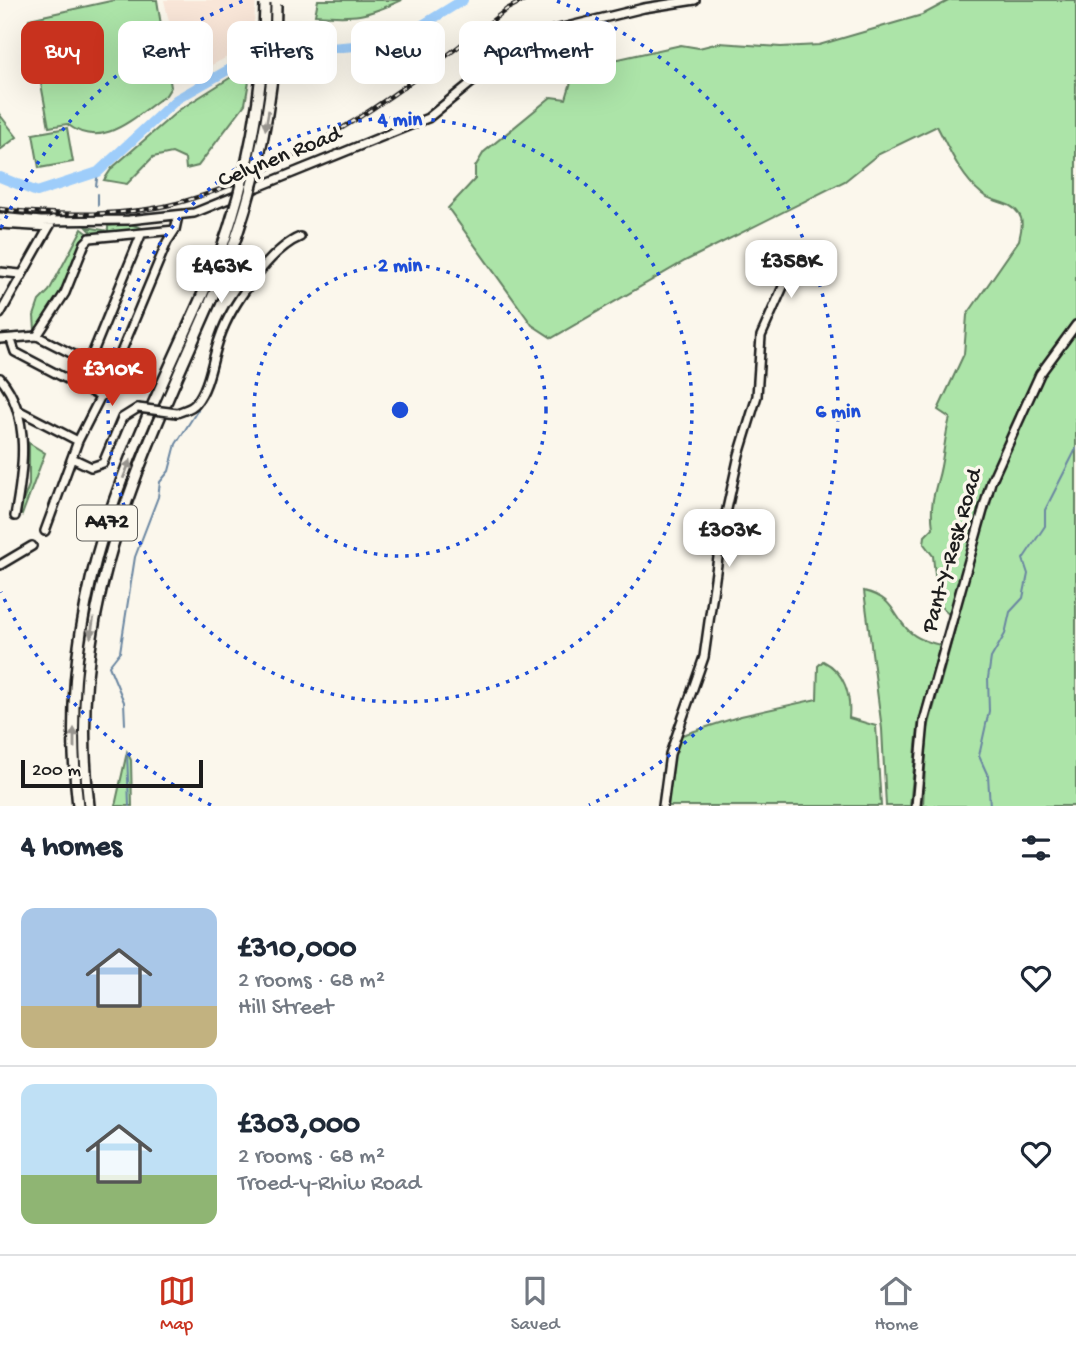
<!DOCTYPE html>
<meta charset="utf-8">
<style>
body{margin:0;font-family:"Gochi Hand",sans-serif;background:#f2f2f3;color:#1f2937;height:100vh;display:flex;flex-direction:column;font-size:26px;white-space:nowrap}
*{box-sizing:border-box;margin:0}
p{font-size:23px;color:#747a83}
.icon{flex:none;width:38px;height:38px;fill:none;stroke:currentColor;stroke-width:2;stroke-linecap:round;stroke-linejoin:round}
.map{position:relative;height:806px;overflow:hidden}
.details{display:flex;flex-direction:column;background:#fff;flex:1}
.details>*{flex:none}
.banner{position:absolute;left:21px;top:21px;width:700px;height:63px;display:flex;gap:14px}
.scale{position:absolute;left:21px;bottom:18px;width:182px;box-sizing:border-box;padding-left:7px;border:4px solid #1c1c1c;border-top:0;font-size:19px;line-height:24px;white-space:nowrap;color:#1c1c1c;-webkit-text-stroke:5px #fbf7ec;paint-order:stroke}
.price{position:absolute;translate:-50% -60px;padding:0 16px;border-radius:14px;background:#fff;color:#222;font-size:23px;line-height:46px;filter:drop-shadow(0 2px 4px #0008)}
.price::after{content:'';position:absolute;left:50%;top:42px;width:21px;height:16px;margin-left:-10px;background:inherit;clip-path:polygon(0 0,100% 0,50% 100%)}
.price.current{background:#c8321e;color:#fff}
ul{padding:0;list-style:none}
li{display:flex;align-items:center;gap:21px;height:175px;padding:0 21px}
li+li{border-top:2px solid #e0e1e3}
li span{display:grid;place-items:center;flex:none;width:196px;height:140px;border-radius:14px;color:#555}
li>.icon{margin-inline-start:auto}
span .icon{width:84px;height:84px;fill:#fffc;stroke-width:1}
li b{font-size:30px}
h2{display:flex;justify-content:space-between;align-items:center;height:84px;padding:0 21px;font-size:30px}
.tag{padding:0 24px;border-radius:14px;background:#fff;box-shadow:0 7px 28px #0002;font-size:24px;line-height:63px}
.tag.current{background:#c8321e;color:#fff}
.dock{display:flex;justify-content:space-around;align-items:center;height:98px;border-top:2px solid #e0e1e3;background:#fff;font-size:19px;color:#747a83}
.dock a{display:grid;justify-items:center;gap:4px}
.dock .current{color:#c8321e}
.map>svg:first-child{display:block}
.built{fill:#f9e6d8}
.green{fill:#ace4a8;stroke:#648062;stroke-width:2}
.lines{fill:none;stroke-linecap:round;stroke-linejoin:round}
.stream{stroke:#6a86a1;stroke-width:2}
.river{stroke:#9ecdfa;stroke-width:10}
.minor-casing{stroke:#1c1c1c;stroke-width:12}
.major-casing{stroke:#1c1c1c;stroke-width:14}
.minor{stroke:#fbf7ec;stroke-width:7}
.major{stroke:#fbf7ec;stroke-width:9}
.rail-casing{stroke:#1c1c1c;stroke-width:4.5}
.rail{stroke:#fbf7ec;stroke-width:2;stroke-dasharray:5;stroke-linecap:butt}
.minor-bridge-casing{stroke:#1c1c1c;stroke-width:12;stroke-linecap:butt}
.major-bridge-casing{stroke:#1c1c1c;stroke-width:14;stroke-linecap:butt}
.minor-bridge{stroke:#fbf7ec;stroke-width:7}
.major-bridge{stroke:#fbf7ec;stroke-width:9}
.oneway{fill:#97948e}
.ring{fill:none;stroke:#1d4ed8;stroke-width:3.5;stroke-dasharray:3.5 7}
.labels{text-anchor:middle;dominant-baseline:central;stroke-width:7;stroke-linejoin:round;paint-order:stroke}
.shield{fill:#fbf7ec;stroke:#5f5e5a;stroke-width:2}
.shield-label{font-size:21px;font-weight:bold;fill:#1c1c1c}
.street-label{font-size:23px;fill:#1c1c1c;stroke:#fbf7ec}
.centre{fill:#1d4ed8;stroke:#fbf7ec;stroke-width:3.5}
.ring-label{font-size:21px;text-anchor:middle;font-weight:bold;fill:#1d4ed8;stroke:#fbf7ec;stroke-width:7;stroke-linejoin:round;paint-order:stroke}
</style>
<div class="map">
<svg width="1076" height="806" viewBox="0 0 1076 806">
<rect width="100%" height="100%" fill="#fbf7ec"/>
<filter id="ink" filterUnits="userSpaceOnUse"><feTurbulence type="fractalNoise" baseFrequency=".0143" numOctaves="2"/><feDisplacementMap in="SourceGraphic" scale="14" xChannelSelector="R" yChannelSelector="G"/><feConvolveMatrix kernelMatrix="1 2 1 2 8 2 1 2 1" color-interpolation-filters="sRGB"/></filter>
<g filter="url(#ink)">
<!-- built -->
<path class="built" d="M 164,0 L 256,0 L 253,33 L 243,49 L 198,72 L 181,74 Z"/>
<!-- green -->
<path class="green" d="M 115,0 L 157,0 L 171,87 L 166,95 C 135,116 103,152 67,124 L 49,127 L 29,19 Z
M 318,0 L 402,0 C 364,17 356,18 315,15 Z
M 950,0 L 1076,0 L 1076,806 L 923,806 L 927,732 L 957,622 L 938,604 L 933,556 L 924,544 L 925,536 L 933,528 C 930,508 933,497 938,479 C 944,459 944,438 950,418 L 938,410 L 964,354 L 967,315 L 1019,240 C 1021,231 1024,221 1019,214 C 1011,201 993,203 982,194 C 961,177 949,149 937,126 L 877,155 L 845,181 L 685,261 L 552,338 L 532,325 L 448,208 L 475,179 L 475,167 L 484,152 L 551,97 L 566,99 L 571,82 L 615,67 L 614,60 L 681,45 L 699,48 L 719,43 L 781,47 L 819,45 L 922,15 Z
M 252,64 L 245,104 L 198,166 L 186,169 L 185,159 L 172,153 L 153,157 L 127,184 L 104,180 L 112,168 L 179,110 Z
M 0,115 L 17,137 L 0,150 Z
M 67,128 L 73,162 L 39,168 L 33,134 Z
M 130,224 L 151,231 L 94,235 L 87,227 L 108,231 L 108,226 Z
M 82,229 L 90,235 L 63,291 L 35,330 L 34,316 L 39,301 L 49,291 Z
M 29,443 L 45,453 L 22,515 L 19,512 L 29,485 Z
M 864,591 C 894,598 892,614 909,631 C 917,639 929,642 940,645 L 918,726 L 910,806 L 886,806 L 882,729 Z
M 823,661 C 845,672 851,695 849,718 L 876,726 L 881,806 L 666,806 L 671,762 L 679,736 L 741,716 L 817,699 L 818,666 Z
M 127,752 L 131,760 L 132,806 L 115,806 Z"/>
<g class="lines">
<!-- stream -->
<path class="stream" d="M 96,186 L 98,172
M 98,205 L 98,194
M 125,724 L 124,702 L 109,666 L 120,652 L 135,557 L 158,497 L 160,482 L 169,471 L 176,444 L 199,408
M 127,752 L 129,806
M 990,806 L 988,776 L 979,756 L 989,711 L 988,678 L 991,658 L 1005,634 L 1010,612 L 1023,598 L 1028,574 L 1023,559 L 1045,526 L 1045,510 L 1076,449"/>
<!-- river -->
<path class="river" d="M 0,177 L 37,192 L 98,172 L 177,99 L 256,54 L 355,46 L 403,37 L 463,0"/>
<defs>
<path id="minor" d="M 0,217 L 41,221 L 129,220 L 194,213 L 428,118 L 515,47 L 542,33 L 644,8 L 695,0
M 0,224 L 49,227
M 0,272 L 20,274
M 0,314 L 53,220
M 37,336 L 112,374
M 0,339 L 37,336 L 65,293 L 85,243 L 90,238 L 175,230 L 178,216
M 11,340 L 15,352 L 101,397
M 89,362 L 141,235
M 0,378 C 32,415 23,473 15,516
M 18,410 L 78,441
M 177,413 C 183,410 192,409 196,403 C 210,386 212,358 220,337 C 230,307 270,249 300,237
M 72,458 L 91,467 L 103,463 L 122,418 L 138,408
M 45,531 L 78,441 L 112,374 L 167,242 L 175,230
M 0,565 L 32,546
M 663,806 L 670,754 L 704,657 L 721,536 L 739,455 L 757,396 L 761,336 L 794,262
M 916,806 L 924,721 L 991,482 L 1040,374 L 1076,325"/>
<path id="major" d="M 78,806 C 67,713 77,618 105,528 C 134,436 180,348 218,259
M 89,806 C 64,597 147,450 226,266"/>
</defs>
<!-- minor casing -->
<use href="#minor" class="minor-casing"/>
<!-- major casing -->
<use href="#major" class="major-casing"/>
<!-- minor -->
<use href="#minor" class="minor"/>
<!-- major -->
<use href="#major" class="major"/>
<defs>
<path id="rail" d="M 0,209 C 56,216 131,217 185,201 C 306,165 409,86 507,9 L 524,0"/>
</defs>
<!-- rail casing -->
<use href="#rail" class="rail-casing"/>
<!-- rail -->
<use href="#rail" class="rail"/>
<defs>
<path id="minor-bridge" d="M 138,408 L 177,413"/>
<path id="major-bridge" d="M 218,259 C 248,177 264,92 265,5
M 226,266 C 258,181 276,94 276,4"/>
</defs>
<!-- minor-bridge casing -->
<use href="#minor-bridge" class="minor-bridge-casing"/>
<!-- major-bridge casing -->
<use href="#major-bridge" class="major-bridge-casing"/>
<!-- minor-bridge -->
<use href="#minor-bridge" class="minor-bridge"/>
<!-- major-bridge -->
<use href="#major-bridge" class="major-bridge"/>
</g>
<!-- one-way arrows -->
<defs><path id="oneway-solid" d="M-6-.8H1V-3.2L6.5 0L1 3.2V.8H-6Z" transform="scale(1.75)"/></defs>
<g class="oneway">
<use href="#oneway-solid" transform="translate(267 120) rotate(100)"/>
<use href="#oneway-solid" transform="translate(127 469) rotate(-68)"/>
<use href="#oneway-solid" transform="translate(92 628) rotate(99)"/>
<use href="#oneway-solid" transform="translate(74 738) rotate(-90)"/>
</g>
</g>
<!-- distance rings -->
<g class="ring">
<circle cx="400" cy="410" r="146"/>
<circle cx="400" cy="410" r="292"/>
<path d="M211 805A438 438 0 0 1 1 592M1 228A438 438 0 0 1 243 1M557 1A438 438 0 0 1 589 805"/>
</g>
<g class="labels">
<!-- shield labels -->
<rect class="shield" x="77" y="505.5" width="60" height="35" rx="5"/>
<g class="shield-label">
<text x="107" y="523">A472</text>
</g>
<!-- street labels -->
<g class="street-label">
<text transform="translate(280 158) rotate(-22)">Celynen Road</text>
<text transform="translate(953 551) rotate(-74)">Pant-Y-Resk Road</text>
</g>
</g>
<circle cx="400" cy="410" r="10" class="centre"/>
<g class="ring-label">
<text x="400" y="125">4 min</text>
<text x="400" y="271">2 min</text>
<text x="838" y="417">6 min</text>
</g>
</svg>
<div class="scale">200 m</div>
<b class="price" style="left:791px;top:300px">£358K</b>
<b class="price" style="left:221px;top:305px">£463K</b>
<b class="price current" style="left:112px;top:408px">£310K</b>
<b class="price" style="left:729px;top:569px">£303K</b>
<div class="banner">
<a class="tag current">Buy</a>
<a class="tag">Rent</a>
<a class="tag">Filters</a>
<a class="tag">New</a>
<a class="tag">Apartment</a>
</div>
</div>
<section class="details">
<h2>4 homes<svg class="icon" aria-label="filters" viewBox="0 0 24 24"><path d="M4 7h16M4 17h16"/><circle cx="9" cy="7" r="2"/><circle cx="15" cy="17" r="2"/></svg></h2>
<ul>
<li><span style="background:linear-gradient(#a9c7e8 70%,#c2b280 0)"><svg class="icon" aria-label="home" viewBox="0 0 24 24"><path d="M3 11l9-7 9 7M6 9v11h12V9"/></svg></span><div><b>£310,000</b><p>2 rooms · 68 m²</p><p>Hill Street</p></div><svg class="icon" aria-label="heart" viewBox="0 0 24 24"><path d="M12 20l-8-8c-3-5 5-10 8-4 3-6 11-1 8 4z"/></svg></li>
<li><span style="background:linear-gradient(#bfe0f5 65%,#8fb573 0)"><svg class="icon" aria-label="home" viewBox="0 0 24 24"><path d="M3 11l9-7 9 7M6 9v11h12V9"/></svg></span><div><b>£303,000</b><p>2 rooms · 68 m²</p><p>Troed-y-Rhiw Road</p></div><svg class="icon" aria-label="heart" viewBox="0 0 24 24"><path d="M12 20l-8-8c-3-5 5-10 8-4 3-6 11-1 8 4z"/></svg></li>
</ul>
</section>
<nav class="dock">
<a class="current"><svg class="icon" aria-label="map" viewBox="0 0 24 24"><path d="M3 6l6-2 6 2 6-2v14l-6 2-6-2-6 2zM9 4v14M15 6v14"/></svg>Map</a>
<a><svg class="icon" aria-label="saved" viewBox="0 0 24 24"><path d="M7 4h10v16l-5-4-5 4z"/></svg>Saved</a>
<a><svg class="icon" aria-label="home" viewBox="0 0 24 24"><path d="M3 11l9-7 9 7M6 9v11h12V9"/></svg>Home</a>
</nav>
